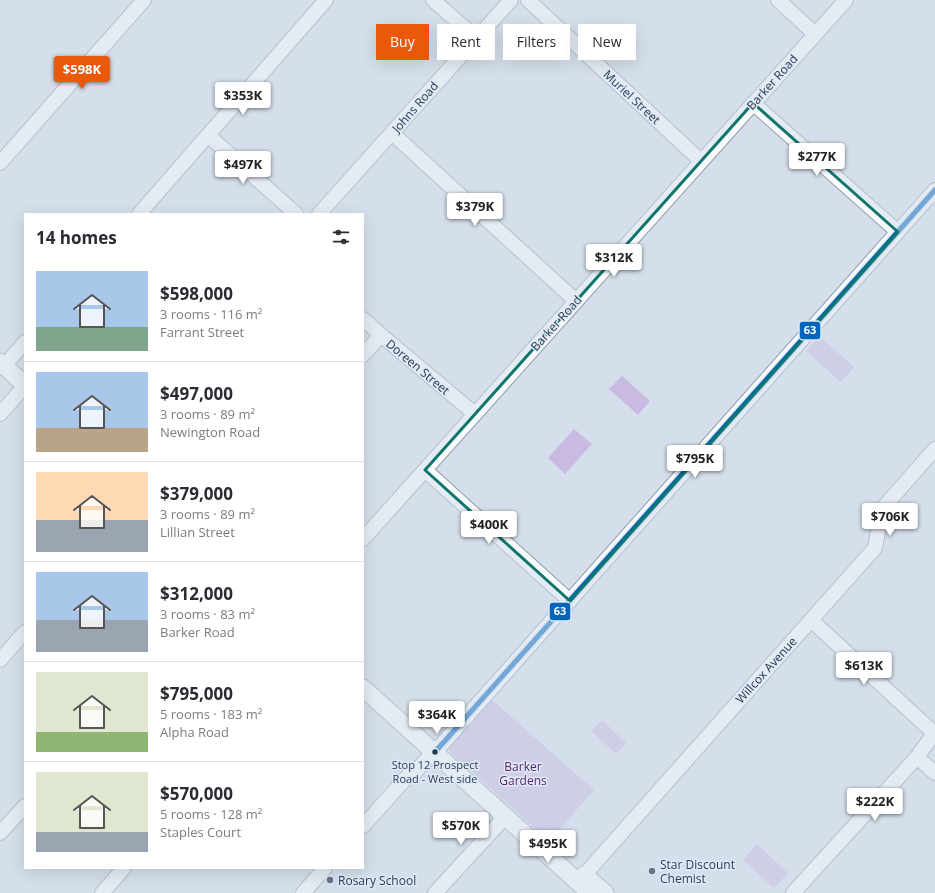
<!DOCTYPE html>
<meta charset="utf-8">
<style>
body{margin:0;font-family:"Open Sans",sans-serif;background:#f7f7f7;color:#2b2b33;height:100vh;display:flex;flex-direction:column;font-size:15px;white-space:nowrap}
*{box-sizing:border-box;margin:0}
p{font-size:13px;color:#7c7c81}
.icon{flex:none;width:22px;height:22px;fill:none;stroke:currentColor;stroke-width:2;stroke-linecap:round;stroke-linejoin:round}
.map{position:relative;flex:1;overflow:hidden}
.details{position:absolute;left:24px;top:213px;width:340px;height:656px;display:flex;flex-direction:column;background:#fff;border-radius:0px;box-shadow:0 4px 16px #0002}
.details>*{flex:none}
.guide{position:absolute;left:376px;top:24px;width:380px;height:36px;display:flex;gap:8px}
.price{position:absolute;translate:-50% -34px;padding:0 9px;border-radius:4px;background:#fff;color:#222;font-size:13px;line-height:26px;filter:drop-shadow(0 1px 2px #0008)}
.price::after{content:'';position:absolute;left:50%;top:24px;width:12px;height:9px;margin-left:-6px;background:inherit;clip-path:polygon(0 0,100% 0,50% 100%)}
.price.on{background:#ea580c;color:#fff}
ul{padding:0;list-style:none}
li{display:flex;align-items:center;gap:12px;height:100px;padding:0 12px}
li+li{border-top:1px solid #e1e1e2}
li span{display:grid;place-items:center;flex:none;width:112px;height:80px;border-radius:0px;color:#555}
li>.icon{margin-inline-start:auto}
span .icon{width:48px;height:48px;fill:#fffc;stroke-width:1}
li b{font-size:17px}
h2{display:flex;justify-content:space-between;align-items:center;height:48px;padding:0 12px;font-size:17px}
.chip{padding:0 14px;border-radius:0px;background:#fff;box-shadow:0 4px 16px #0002;font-size:14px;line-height:36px}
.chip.on{background:#ea580c;color:#fff}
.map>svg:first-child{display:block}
.green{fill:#c9bae2}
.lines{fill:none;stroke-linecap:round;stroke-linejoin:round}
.minor-casing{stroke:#8e9cab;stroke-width:16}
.major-casing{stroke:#8e9cab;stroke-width:19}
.minor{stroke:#f9fafc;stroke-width:14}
.major{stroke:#f9fafc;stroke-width:17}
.bus-1-casing{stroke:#e0eaf6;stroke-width:8}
.bus-1{stroke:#0065bd;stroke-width:5}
.marked{fill:none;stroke:#0f766e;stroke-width:3;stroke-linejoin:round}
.bus-dot{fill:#273c52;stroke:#e0eaf6;stroke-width:1.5}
.poi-dot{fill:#647588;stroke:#e0eaf6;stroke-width:1.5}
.labels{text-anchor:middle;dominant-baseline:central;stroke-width:3;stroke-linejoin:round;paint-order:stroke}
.bus-label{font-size:11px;fill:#273c52;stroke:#e0eaf6}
.street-label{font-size:12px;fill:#273c52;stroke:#e0eaf6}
.park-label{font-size:12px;fill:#562571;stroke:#e0eaf6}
.poi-label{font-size:12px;fill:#273c52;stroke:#e0eaf6;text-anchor:start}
.line-badge{stroke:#e0eaf6;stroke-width:1.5}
.badge-label{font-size:11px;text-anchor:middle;font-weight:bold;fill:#fff}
</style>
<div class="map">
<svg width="935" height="893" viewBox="0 0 935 893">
<rect width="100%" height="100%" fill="#d4dfeb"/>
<!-- green -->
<path class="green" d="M 819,336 L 854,367 L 841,382 L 806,351 Z
M 622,376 L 650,401 L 638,415 L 609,389 Z
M 574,429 L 592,444 L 565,474 L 548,458 Z
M 491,699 L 594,790 L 549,841 L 450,752 L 449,746 Z
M 602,720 L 626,743 L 616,754 L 591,731 Z
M 757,844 L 788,873 L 774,888 L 743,860 Z"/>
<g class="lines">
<defs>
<path id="minor" d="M 433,0 L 476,38
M 528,0 L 701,161
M 778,0 L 815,34
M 753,103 L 898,232
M 392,133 L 576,301
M 209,136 L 296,214
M 0,163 L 144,0
M 139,214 L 326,0
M 319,214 L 511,0
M 363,319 L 381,335 L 475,414
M 363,355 L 381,335
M 4,366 L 25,342
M 0,414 L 25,386
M 425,470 L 570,601
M 363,539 L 846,0
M 811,620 L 934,733
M 0,660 L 25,632
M 435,752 L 935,190
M 917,757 L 935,773
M 363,826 L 408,776 L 414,773 L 428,758 L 440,756
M 0,833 L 25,806
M 578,882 L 875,548 L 882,509 L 935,449
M 102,893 L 124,868
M 303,893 L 325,868
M 435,893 L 506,816
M 793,893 L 917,757 L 935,732"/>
<path id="major" d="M 0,362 L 25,385
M 363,688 L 590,893
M 584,875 L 605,893"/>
</defs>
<!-- minor casing -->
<use href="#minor" class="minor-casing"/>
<!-- major casing -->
<use href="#major" class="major-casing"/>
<!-- minor -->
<use href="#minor" class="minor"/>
<!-- major -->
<use href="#major" class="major"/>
<defs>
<path id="bus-1" d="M 435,752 L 935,190"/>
</defs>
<!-- bus-1 casing -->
<use href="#bus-1" class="bus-1-casing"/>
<!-- bus-1 -->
<use href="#bus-1" class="bus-1"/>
</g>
<!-- marked area -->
<path d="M0 0H935V893H0ZM 753,103 L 898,232 L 570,601 L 425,470 Z" fill="#d4dfeb" fill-opacity=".55" fill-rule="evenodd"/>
<path class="marked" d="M 753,103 L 898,232 L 570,601 L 425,470 Z"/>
<!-- markers -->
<circle class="bus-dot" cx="435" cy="752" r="3.5"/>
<g class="poi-dot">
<circle cx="652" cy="871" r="4"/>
<circle cx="330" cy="880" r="4"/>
</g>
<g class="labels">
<!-- bus labels -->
<g class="bus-label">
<text x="435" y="764">Stop 12 Prospect<tspan x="435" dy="14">Road - West side</tspan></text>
</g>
<!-- street labels -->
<g class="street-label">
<text transform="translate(772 82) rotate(-48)">Barker Road</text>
<text transform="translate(632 97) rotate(43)">Muriel Street</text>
<text transform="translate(415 107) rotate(-49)">Johns Road</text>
<text transform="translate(556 323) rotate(-48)">Barker Road</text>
<text transform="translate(418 367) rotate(40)">Doreen Street</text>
<text transform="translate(766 670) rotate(-48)">Willcox Avenue</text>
</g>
<!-- park labels -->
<g class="park-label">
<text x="523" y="766">Barker<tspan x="523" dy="14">Gardens</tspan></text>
</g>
<!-- poi labels -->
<g class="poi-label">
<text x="660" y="864">Star Discount<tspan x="660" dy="14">Chemist</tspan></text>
<text x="338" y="880">Rosary School</text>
</g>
</g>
<g class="line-badge">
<rect x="799" y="321" width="22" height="19" rx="4" fill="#0065bd"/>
<rect x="549" y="602" width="22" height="19" rx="4" fill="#0065bd"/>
</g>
<g class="badge-label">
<text x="810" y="334">63</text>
<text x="560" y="615">63</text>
</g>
</svg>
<b class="price on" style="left:82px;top:90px">$598K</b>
<b class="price" style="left:243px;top:116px">$353K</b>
<b class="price" style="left:817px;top:177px">$277K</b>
<b class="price" style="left:243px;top:185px">$497K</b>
<b class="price" style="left:475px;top:227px">$379K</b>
<b class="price" style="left:614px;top:278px">$312K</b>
<b class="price" style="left:695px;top:479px">$795K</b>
<b class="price" style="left:890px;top:537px">$706K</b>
<b class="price" style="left:489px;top:545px">$400K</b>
<b class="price" style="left:864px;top:686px">$613K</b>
<b class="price" style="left:437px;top:735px">$364K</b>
<b class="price" style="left:875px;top:822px">$222K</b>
<b class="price" style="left:461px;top:846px">$570K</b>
<b class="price" style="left:548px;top:864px">$495K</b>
<div class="guide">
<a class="chip on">Buy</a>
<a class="chip">Rent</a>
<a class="chip">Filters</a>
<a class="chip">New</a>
</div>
<section class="details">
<h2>14 homes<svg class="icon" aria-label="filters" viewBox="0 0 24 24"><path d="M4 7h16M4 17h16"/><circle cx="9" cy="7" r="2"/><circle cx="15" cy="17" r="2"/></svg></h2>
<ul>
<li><span style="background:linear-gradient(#a9c7e8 70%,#7fa58c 0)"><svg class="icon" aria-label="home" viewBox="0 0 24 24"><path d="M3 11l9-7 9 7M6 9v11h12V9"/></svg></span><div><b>$598,000</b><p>3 rooms · 116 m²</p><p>Farrant Street</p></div></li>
<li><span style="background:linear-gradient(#a9c7e8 70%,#b9a48a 0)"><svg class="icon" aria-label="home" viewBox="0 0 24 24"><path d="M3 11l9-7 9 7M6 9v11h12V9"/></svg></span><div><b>$497,000</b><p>3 rooms · 89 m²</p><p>Newington Road</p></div></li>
<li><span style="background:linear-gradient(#ffd9b3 60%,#9aa5b1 0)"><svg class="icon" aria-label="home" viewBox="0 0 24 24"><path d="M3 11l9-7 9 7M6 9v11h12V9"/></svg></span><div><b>$379,000</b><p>3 rooms · 89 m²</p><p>Lillian Street</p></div></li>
<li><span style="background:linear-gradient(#a9c7e8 60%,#9aa5b1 0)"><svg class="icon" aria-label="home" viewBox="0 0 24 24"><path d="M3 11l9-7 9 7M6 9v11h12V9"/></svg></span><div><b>$312,000</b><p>3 rooms · 83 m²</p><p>Barker Road</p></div></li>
<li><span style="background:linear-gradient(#dfe7d0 75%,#8fb573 0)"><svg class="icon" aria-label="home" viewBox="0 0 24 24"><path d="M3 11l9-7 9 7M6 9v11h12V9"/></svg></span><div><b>$795,000</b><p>5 rooms · 183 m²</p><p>Alpha Road</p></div></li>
<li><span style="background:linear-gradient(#dfe7d0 75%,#9aa5b1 0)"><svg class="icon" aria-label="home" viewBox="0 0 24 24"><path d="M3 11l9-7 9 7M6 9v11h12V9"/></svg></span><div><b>$570,000</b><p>5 rooms · 128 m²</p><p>Staples Court</p></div></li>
</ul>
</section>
</div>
